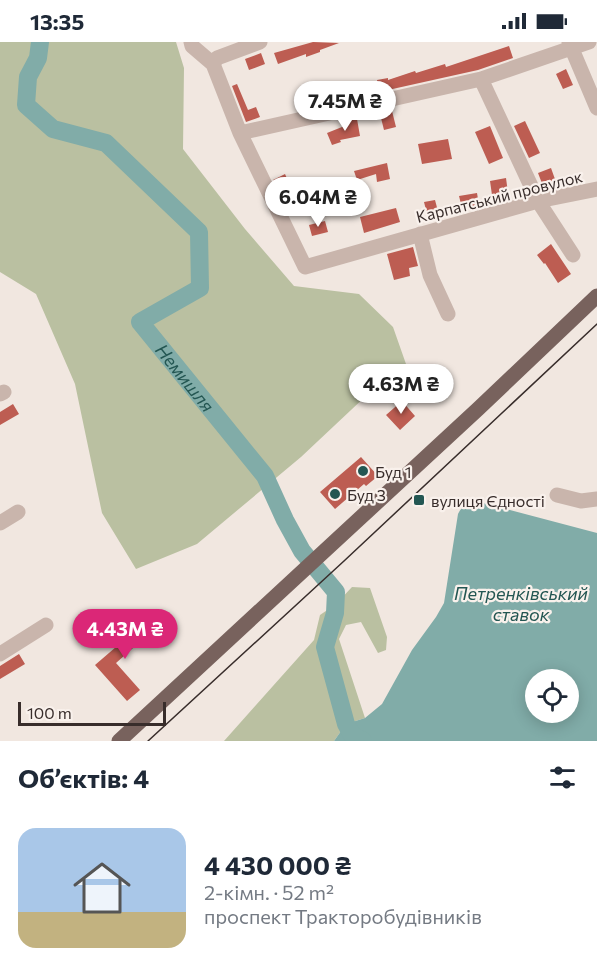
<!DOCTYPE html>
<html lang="uk">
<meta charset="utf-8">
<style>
body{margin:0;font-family:Commissioner,sans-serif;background:#f6f6f7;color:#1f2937;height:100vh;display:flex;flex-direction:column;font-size:22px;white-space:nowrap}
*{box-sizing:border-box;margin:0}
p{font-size:20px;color:#747a83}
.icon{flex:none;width:33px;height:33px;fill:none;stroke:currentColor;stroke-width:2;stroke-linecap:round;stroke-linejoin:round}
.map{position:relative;height:699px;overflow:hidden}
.panel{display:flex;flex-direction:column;background:#fff;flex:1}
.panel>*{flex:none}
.controls{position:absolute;left:525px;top:627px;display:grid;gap:12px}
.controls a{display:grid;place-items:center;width:54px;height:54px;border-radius:50%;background:#fff;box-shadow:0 3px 15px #0003;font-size:30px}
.scale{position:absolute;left:18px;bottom:15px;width:148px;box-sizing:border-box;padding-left:6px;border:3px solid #382d2b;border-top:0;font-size:16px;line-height:21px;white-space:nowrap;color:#382d2b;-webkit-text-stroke:4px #f9f1ec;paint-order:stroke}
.price{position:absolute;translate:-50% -51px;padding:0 14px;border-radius:21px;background:#fff;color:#222;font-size:20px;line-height:39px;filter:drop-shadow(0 2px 3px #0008)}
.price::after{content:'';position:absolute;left:50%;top:36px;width:18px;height:14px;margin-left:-9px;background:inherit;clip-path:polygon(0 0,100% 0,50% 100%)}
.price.on{background:#db2777;color:#fff}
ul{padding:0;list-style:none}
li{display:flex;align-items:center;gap:18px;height:150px;padding:0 18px}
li+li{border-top:2px solid #e0e1e3}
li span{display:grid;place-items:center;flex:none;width:168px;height:120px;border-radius:18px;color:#555}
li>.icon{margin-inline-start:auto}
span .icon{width:72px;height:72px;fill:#fffc;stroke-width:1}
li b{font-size:26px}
h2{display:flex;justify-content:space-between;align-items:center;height:72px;padding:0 18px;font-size:26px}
.status{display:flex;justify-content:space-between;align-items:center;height:42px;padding:0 30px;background:#fff;direction:ltr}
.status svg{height:16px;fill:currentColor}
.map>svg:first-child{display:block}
.green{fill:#bac0a1}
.water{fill:#81aca8;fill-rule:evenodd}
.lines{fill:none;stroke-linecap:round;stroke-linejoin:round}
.river{stroke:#81aca8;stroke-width:18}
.building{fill:#bd5d52}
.minor{stroke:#c9b5ac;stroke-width:15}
.major{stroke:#78625d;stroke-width:15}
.tram{stroke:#382d2b;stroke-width:1.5}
.poi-dot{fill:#235652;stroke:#f9f1ec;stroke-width:2}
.labels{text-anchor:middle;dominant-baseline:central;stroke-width:4.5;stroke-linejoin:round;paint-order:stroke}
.street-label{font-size:16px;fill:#382d2b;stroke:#f9f1ec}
.poi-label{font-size:16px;fill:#382d2b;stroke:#f9f1ec;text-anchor:start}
.water-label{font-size:18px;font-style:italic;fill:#235652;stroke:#f9f1ec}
</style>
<div class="status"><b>13:35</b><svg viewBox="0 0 49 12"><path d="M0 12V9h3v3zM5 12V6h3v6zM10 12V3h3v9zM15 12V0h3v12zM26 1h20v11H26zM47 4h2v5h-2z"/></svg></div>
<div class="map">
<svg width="597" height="699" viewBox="0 0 597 699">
<rect width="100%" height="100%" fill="#f1e7e0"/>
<!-- green -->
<path class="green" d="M 0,0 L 176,0 L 184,26 L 183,107 L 245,187 L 294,244 L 359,252 L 393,285 L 406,322 L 384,337 L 301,415 L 197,502 L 136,527 L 102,471 L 75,342 L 36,252 L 0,230 Z
M 352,545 L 370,546 L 387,595 L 386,608 L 378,611 L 361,580 L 346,583 L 339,597 L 365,676 L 346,682 L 334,699 L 224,699 L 314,598 L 320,573 L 336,562 Z"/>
<!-- water -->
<path class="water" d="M 483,461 L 597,491 L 597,699 L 334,699 L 346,682 L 365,676 L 382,662 L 412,608 L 436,575 L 444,561 L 458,472 C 463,461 471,462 483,461 ZM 536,638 L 568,638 L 568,670 L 536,670 Z"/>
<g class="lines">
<!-- river -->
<path class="river" id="s1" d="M 40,0 L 38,16 L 28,35 L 26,63 L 53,87 L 106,101 L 199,190 L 200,246 L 140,280 L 265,434 L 285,478 L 302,509 L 336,550 L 335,571 L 325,605 L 346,682 L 352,693 L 363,699"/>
</g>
<!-- building -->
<path class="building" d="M 313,0 L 339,1 L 320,8 L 320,10 L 306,15 L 306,12 L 278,22 L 274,11 Z
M 509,4 L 513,16 L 478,28 L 379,50 L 377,38 L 388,36 L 388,38 L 415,29 L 416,31 L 445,22 L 446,25 Z
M 261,11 L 265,22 L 249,28 L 245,17 Z
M 566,27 L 573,43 L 563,47 L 556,32 Z
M 237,42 L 248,68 L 256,65 L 260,75 L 246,80 L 232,44 Z
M 392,69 L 396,85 L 384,88 L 380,72 Z
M 357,77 L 360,94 L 340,98 L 341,100 L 332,103 L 327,91 L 347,83 L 346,79 Z
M 525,79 L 540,111 L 529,116 L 514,84 Z
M 490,84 L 503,116 L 489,122 L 475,90 Z
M 448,97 L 452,117 L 422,122 L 418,102 Z
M 387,121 L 390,137 L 377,140 L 376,132 L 357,138 L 354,129 Z
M 551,126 L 556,140 L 543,144 L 538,131 Z
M 285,132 L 294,152 L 297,151 L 302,162 L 288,169 L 273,138 Z
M 506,136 L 508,151 L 492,153 L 490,139 Z
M 477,151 L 479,163 L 462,166 L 459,154 Z
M 435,158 L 439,173 L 428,176 L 424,160 Z
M 396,166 L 400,180 L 364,191 L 360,175 Z
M 325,179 L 328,190 L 312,194 L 309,183 Z
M 551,202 L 571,232 L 558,241 L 545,221 L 544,222 L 537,213 Z
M 413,205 L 418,224 L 409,226 L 410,234 L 394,238 L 387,212 Z
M 402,359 L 415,374 L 400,388 L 386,373 Z
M 13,362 L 19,372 L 0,383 L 0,370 Z
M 361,415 L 378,434 L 366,444 L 364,442 L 335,467 L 320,450 Z
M 152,574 L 159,583 L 116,621 L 140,648 L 127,659 L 95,623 Z
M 19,612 L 25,622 L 0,637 L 0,624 Z"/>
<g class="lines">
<!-- minor -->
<path class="minor" d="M 191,0 L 192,4 L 213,22 L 240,91 L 305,225 L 538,159 L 597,147
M 569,0 L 597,66
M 213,22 L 217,16 L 260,0
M 481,37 L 538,159 L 573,213
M 240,91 L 481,37 L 589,0
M 420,192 L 430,233 L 448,272
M 0,352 L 4,350
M 557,453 L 581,459 L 597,457
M 0,481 L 18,470
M 0,612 L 46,583"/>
<!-- major -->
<path class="major" d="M 119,699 L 478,367 L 597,254"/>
<!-- tram -->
<path class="tram" d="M 148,699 L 344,519 L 597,282"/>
</g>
<!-- markers -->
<g class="poi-dot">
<circle cx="363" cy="429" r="6"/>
<circle cx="335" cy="452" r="6"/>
<rect x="413" y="452" width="12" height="12" rx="3"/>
</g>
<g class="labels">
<!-- street labels -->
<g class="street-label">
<text transform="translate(499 154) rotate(-14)">Карпатський провулок</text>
</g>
<!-- poi labels -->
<g class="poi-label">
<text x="375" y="429">Буд 1</text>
<text x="347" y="452">Буд 3</text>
<text x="431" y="458">вулиця Єдності</text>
</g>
<!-- water labels -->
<g class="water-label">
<text stroke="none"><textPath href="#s1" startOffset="482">Немишля</textPath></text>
<text x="521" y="551">Петренківський<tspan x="521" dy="21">ставок</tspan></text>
</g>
</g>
</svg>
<div class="controls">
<a><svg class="icon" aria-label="locate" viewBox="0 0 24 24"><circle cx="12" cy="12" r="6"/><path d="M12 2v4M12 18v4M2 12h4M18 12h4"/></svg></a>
</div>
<div class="scale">100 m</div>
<b class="price" style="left:345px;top:90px">7.45M ₴</b>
<b class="price" style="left:318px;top:186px">6.04M ₴</b>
<b class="price" style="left:401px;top:373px">4.63M ₴</b>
<b class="price on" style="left:125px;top:618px">4.43M ₴</b>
</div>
<section class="panel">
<h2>Об’єктів: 4<svg class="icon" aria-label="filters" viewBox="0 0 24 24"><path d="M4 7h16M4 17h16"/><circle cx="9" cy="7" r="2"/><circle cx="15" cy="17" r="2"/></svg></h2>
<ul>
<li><span style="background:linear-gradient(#a9c7e8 70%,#c2b280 0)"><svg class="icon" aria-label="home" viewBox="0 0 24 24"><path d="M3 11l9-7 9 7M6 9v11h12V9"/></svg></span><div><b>4 430 000 ₴</b><p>2-кімн. · 52 m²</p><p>проспект Тракторобудівників</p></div></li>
</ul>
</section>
